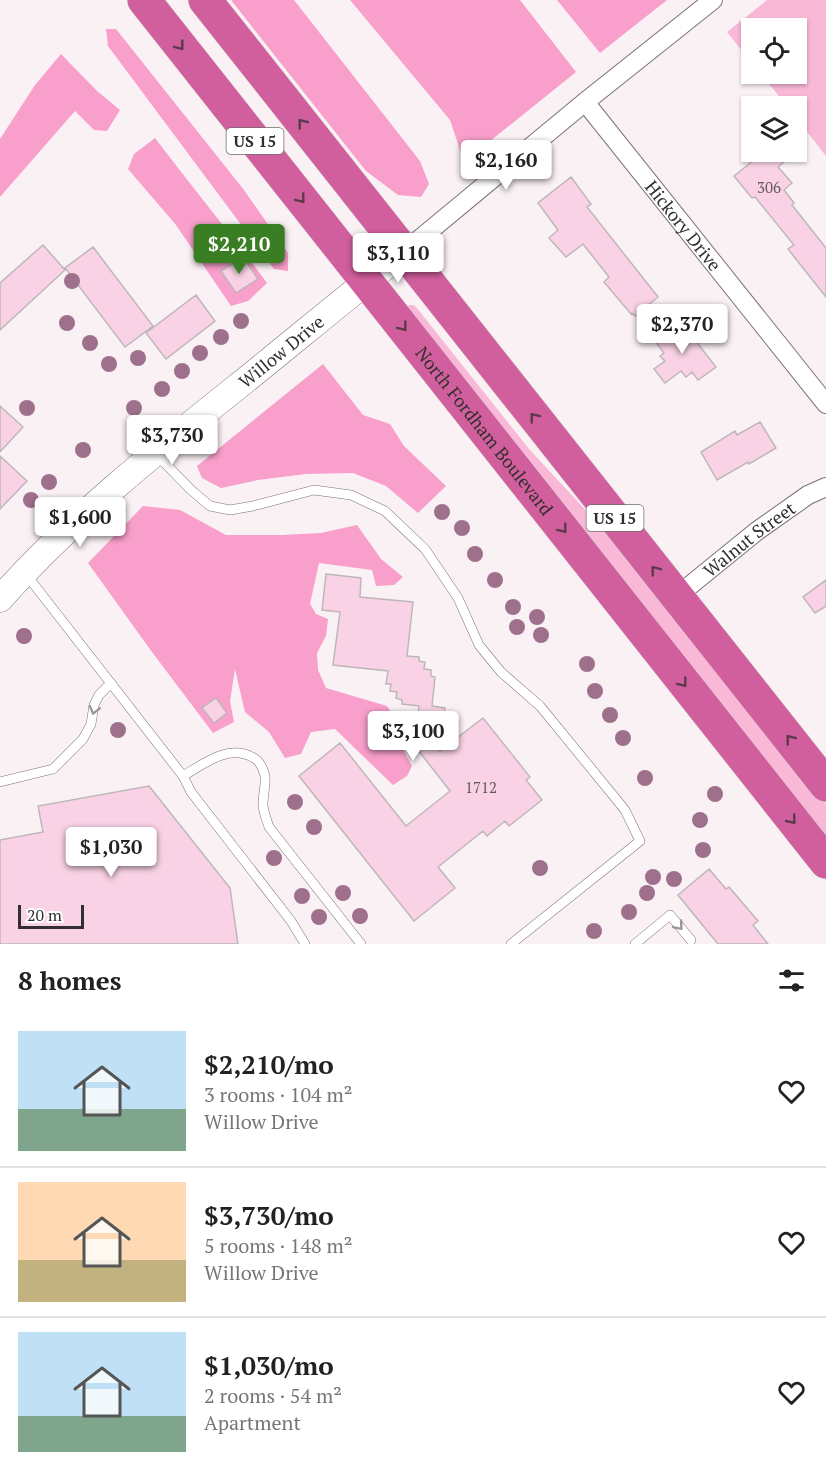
<!DOCTYPE html>
<meta charset="utf-8">
<style>
body{margin:0;font-family:"PT Serif",serif;background:#f2f2f2;color:#222;height:100vh;display:flex;flex-direction:column;font-size:22px;white-space:nowrap}
*{box-sizing:border-box;margin:0}
p{font-size:20px;color:#767676}
.icon{flex:none;width:33px;height:33px;fill:none;stroke:currentColor;stroke-width:2;stroke-linecap:round;stroke-linejoin:round}
.map{position:relative;height:944px;overflow:hidden}
.details{display:flex;flex-direction:column;background:#fff;flex:1}
.details>*{flex:none}
.controls{position:absolute;left:741px;top:18px;display:grid;gap:12px}
.controls a{display:grid;place-items:center;width:66px;height:66px;border-radius:0px;background:#fff;box-shadow:0 2px 4px #0004;font-size:30px}
.scale{position:absolute;left:18px;bottom:15px;width:66px;box-sizing:border-box;padding-left:6px;border:3px solid #322f30;border-top:0;font-size:16px;line-height:21px;white-space:nowrap;color:#322f30;-webkit-text-stroke:4px #fff;paint-order:stroke}
.price{position:absolute;translate:-50% -51px;padding:0 14px;border-radius:6px;background:#fff;color:#222;font-size:20px;line-height:39px;filter:drop-shadow(0 2px 3px #0008)}
.price::after{content:'';position:absolute;left:50%;top:36px;width:18px;height:14px;margin-left:-9px;background:inherit;clip-path:polygon(0 0,100% 0,50% 100%)}
.price.active{background:#397e22;color:#fff}
ul{padding:0;list-style:none}
li{display:flex;align-items:center;gap:18px;height:150px;padding:0 18px}
li+li{border-top:2px solid #e0e0e0}
li span{display:grid;place-items:center;flex:none;width:168px;height:120px;border-radius:0px;color:#555}
li>.icon{margin-inline-start:auto}
span .icon{width:72px;height:72px;fill:#fffc;stroke-width:1}
li b{font-size:26px}
h2{display:flex;justify-content:space-between;align-items:center;height:72px;padding:0 18px;font-size:26px}
.map>svg:first-child{display:block}
.green{fill:#f8b8d6}
.forest{fill:#f89fcb}
.building{fill:#f9d3e5;stroke:#bfb6ba;stroke-width:1.5}
.lines{fill:none;stroke-linecap:round;stroke-linejoin:round}
.lane-casing{stroke:#7b7377;stroke-width:10}
.street-casing{stroke:#7b7377;stroke-width:20}
.secondary-casing{stroke:#7b7377;stroke-width:27}
.highway-casing{stroke:#d2d1d1;stroke-width:34}
.lane{stroke:#fff;stroke-width:9}
.street{stroke:#fff;stroke-width:18}
.secondary{stroke:#fff;stroke-width:26}
.highway{stroke:#d25f9d;stroke-width:33}
.tree{fill:#9f708c}
.oneway{stroke:#5a3b4b}
.oneway2{stroke:#989798}
.labels{text-anchor:middle;dominant-baseline:central;stroke-width:5;stroke-linejoin:round;paint-order:stroke}
.number-label{font-size:15px;fill:#64585d}
.shield{fill:#fff;stroke:#706d6e;stroke-width:1.5}
.shield-label{font-size:16px;font-weight:bold;fill:#322f30}
.street-label{font-size:18px;fill:#322f30;stroke:#fff}
</style>
<div class="map">
<svg width="826" height="944" viewBox="0 0 826 944">
<rect width="100%" height="100%" fill="#faf1f5"/>
<!-- green -->
<path class="green" d="M 767,0 L 826,0 L 826,156 L 797,119 L 796,106 L 787,106 L 761,74 L 796,74 L 796,28 L 752,28 L 751,62 L 727,32 Z
M 410,305 L 413,305 L 416,307 L 529,449 L 631,559 L 826,804 L 826,844 L 407,307 Z"/>
<!-- forest -->
<path class="forest" d="M 231,0 L 294,0 L 420,161 L 429,184 L 421,197 L 398,195 L 366,171 Z
M 350,0 L 520,0 L 576,72 L 464,162 L 450,120 Z
M 557,0 L 667,0 L 600,53 Z
M 106,29 L 116,29 L 244,190 L 288,253 L 288,271 L 274,269 L 108,46 Z
M 61,54 L 97,91 L 120,110 L 107,131 L 94,130 L 75,111 L 0,197 L 0,139 L 35,85 Z
M 155,138 C 192,187 231,234 267,283 L 248,301 L 231,306 L 176,225 L 128,169 L 134,154 Z
M 323,364 L 363,415 L 390,424 L 404,446 L 446,486 L 418,513 L 386,486 L 353,473 L 306,474 L 258,480 L 221,488 L 202,478 L 197,466 Z
M 143,506 L 180,510 L 226,535 L 282,535 L 321,533 L 357,525 L 381,559 L 403,577 L 394,585 L 376,586 L 372,570 L 319,563 L 310,604 L 316,614 L 328,619 L 326,636 L 317,653 L 318,670 L 326,688 L 387,706 L 402,728 L 404,752 L 412,766 L 407,776 L 393,785 L 335,729 L 311,732 L 301,754 L 285,758 L 269,732 L 245,712 L 235,669 L 230,701 L 234,722 L 213,733 L 152,652 L 88,563 Z"/>
<!-- building -->
<path class="building" d="M 764,152 L 796,152 L 778,167 L 792,183 L 784,190 L 794,203 L 792,205 L 826,248 L 826,297 L 788,249 L 794,245 L 755,197 L 752,198 L 734,176 Z
M 571,177 L 591,204 L 587,207 L 658,297 L 635,316 L 632,313 L 631,314 L 604,282 L 609,277 L 583,244 L 566,257 L 549,238 L 558,230 L 538,203 Z
M 43,245 L 65,270 L 0,330 L 0,283 Z
M 93,247 L 153,326 L 125,347 L 65,268 Z
M 243,257 L 258,279 L 236,293 L 221,271 Z
M 196,295 L 215,321 L 166,359 L 146,333 Z
M 681,322 L 716,367 L 698,380 L 692,372 L 686,377 L 681,371 L 665,383 L 654,369 L 665,361 L 660,356 L 664,353 L 655,341 Z
M 0,406 L 23,427 L 0,452 Z
M 760,422 L 776,448 L 749,464 L 748,462 L 717,480 L 701,452 L 735,431 L 737,435 Z
M 0,456 L 27,481 L 0,509 Z
M 326,574 L 361,578 L 360,597 L 413,602 L 407,656 L 419,657 L 419,661 L 425,662 L 424,669 L 431,670 L 431,676 L 435,677 L 432,706 L 445,708 L 440,751 L 483,718 L 530,777 L 526,780 L 542,800 L 509,826 L 505,821 L 487,836 L 483,831 L 438,867 L 455,888 L 414,921 L 299,776 L 340,743 L 406,826 L 450,791 L 411,741 L 424,730 L 417,721 L 419,706 L 402,704 L 402,700 L 396,698 L 397,692 L 390,691 L 391,684 L 386,684 L 388,671 L 333,665 L 340,612 L 322,610 Z
M 826,580 L 826,606 L 815,613 L 803,597 Z
M 216,698 L 227,713 L 214,723 L 202,708 Z
M 149,786 L 230,888 L 238,944 L 0,944 L 0,840 L 43,832 L 38,806 Z
M 709,869 L 726,889 L 729,887 L 758,921 L 753,925 L 768,944 L 718,944 L 678,895 Z"/>
<g class="lines">
<defs>
<path id="lane" d="M 156,454 L 191,490 L 210,506 L 230,510 L 253,506 L 314,490 L 351,495 L 385,511 L 425,549 L 458,598 L 479,645 L 501,672 L 540,706 L 625,810 L 640,841 L 511,944
M 25,573 L 183,776 L 191,792 L 291,921 L 305,944
M 183,776 C 203,764 229,744 252,757 C 260,760 263,768 265,776 C 266,785 263,795 263,804 C 263,812 267,820 269,827 L 361,944
M 0,782 L 53,769 L 83,739 L 91,724 L 94,705 L 99,695 L 111,683
M 635,944 L 670,915 L 691,940"/>
<g id="street">
<path id="s1" d="M 585,102 L 826,404"/>
<path d="M 404,252 L 585,102 L 713,0"/>
<path id="s2" d="M 677,596 L 757,531 L 808,495 L 826,487"/>
</g>
<g id="secondary">
<path id="s3" d="M 0,599 C 71,519 154,453 237,387 C 293,342 348,296 404,252"/>
</g>
<g id="highway">
<path id="s4" d="M 144,0 L 826,862"/>
<path d="M 205,0 L 826,785"/>
</g>
</defs>
<!-- lane casing -->
<use href="#lane" class="lane-casing"/>
<!-- street casing -->
<use href="#street" class="street-casing"/>
<!-- secondary casing -->
<use href="#secondary" class="secondary-casing"/>
<!-- highway casing -->
<use href="#highway" class="highway-casing"/>
<!-- lane -->
<use href="#lane" class="lane"/>
<!-- street -->
<use href="#street" class="street"/>
<!-- secondary -->
<use href="#secondary" class="secondary"/>
<!-- highway -->
<use href="#highway" class="highway"/>
</g>
<!-- trees -->
<g class="tree">
<circle cx="72" cy="281" r="8"/>
<circle cx="241" cy="321" r="8"/>
<circle cx="67" cy="323" r="8"/>
<circle cx="221" cy="337" r="8"/>
<circle cx="90" cy="343" r="8"/>
<circle cx="200" cy="353" r="8"/>
<circle cx="138" cy="358" r="8"/>
<circle cx="109" cy="364" r="8"/>
<circle cx="182" cy="371" r="8"/>
<circle cx="162" cy="389" r="8"/>
<circle cx="27" cy="408" r="8"/>
<circle cx="134" cy="408" r="8"/>
<circle cx="83" cy="450" r="8"/>
<circle cx="49" cy="482" r="8"/>
<circle cx="31" cy="500" r="8"/>
<circle cx="442" cy="512" r="8"/>
<circle cx="462" cy="528" r="8"/>
<circle cx="475" cy="554" r="8"/>
<circle cx="495" cy="580" r="8"/>
<circle cx="513" cy="607" r="8"/>
<circle cx="537" cy="617" r="8"/>
<circle cx="517" cy="627" r="8"/>
<circle cx="541" cy="635" r="8"/>
<circle cx="24" cy="636" r="8"/>
<circle cx="587" cy="664" r="8"/>
<circle cx="595" cy="691" r="8"/>
<circle cx="610" cy="715" r="8"/>
<circle cx="118" cy="730" r="8"/>
<circle cx="623" cy="738" r="8"/>
<circle cx="645" cy="778" r="8"/>
<circle cx="715" cy="794" r="8"/>
<circle cx="295" cy="802" r="8"/>
<circle cx="700" cy="820" r="8"/>
<circle cx="314" cy="827" r="8"/>
<circle cx="703" cy="850" r="8"/>
<circle cx="274" cy="858" r="8"/>
<circle cx="540" cy="868" r="8"/>
<circle cx="653" cy="877" r="8"/>
<circle cx="674" cy="879" r="8"/>
<circle cx="343" cy="893" r="8"/>
<circle cx="647" cy="893" r="8"/>
<circle cx="302" cy="896" r="8"/>
<circle cx="629" cy="912" r="8"/>
<circle cx="360" cy="916" r="8"/>
<circle cx="319" cy="917" r="8"/>
<circle cx="594" cy="931" r="8"/>
</g>
<!-- one-way arrows -->
<defs><path id="oneway-chevron" d="M-2-3.5L2.5 0L-2 3.5" fill="none" stroke-width="1.6" stroke-linecap="round" stroke-linejoin="round" transform="scale(1.5)"/></defs>
<g class="oneway">
<use href="#oneway-chevron" transform="translate(180 46) rotate(52)"/>
<use href="#oneway-chevron" transform="translate(302 123) rotate(-128)"/>
<use href="#oneway-chevron" transform="translate(301 199) rotate(52)"/>
<use href="#oneway-chevron" transform="translate(403 327) rotate(52)"/>
<use href="#oneway-chevron" transform="translate(534 417) rotate(-128)"/>
<use href="#oneway-chevron" transform="translate(563 529) rotate(52)"/>
<use href="#oneway-chevron" transform="translate(655 570) rotate(-128)"/>
<use href="#oneway-chevron" transform="translate(683 683) rotate(52)"/>
<use href="#oneway-chevron" transform="translate(790 739) rotate(-128)"/>
<use href="#oneway-chevron" transform="translate(792 820) rotate(51)"/>
</g>
<g class="oneway2">
<use href="#oneway-chevron" transform="translate(94 710) rotate(104)"/>
<use href="#oneway-chevron" transform="translate(679 926) rotate(50)"/>
</g>
<g class="labels">
<!-- number labels -->
<g class="number-label">
<text x="769" y="187">306</text>
<text x="481" y="787">1712</text>
</g>
<!-- shield labels -->
<g class="shield">
<rect x="226.5" y="128" width="57" height="26" rx="4.5"/>
<rect x="586.5" y="505" width="57" height="26" rx="4.5"/>
</g>
<g class="shield-label">
<text x="255" y="141">US 15</text>
<text x="615" y="518">US 15</text>
</g>
<!-- street labels -->
<g class="street-label">
<text stroke="none"><textPath href="#s1" startOffset="158">Hickory Drive</textPath></text>
<text stroke="none"><textPath href="#s3" startOffset="375">Willow Drive</textPath></text>
<text stroke="none"><textPath href="#s4" startOffset="549">North Fordham Boulevard</textPath></text>
<text stroke="none"><textPath href="#s2" startOffset="92">Walnut Street</textPath></text>
</g>
</g>
</svg>
<div class="controls">
<a><svg class="icon" aria-label="locate" viewBox="0 0 24 24"><circle cx="12" cy="12" r="6"/><path d="M12 2v4M12 18v4M2 12h4M18 12h4"/></svg></a>
<a><svg class="icon" aria-label="layers" viewBox="0 0 24 24"><path d="M12 4l9 5-9 5-9-5zM3 14l9 5 9-5"/></svg></a>
</div>
<div class="scale">20 m</div>
<b class="price" style="left:506px;top:191px">$2,160</b>
<b class="price active" style="left:239px;top:275px">$2,210</b>
<b class="price" style="left:398px;top:284px">$3,110</b>
<b class="price" style="left:682px;top:355px">$2,370</b>
<b class="price" style="left:172px;top:466px">$3,730</b>
<b class="price" style="left:80px;top:548px">$1,600</b>
<b class="price" style="left:413px;top:762px">$3,100</b>
<b class="price" style="left:111px;top:878px">$1,030</b>
</div>
<section class="details">
<h2>8 homes<svg class="icon" aria-label="filters" viewBox="0 0 24 24"><path d="M4 7h16M4 17h16"/><circle cx="9" cy="7" r="2"/><circle cx="15" cy="17" r="2"/></svg></h2>
<ul>
<li><span style="background:linear-gradient(#bfe0f5 65%,#7fa58c 0)"><svg class="icon" aria-label="home" viewBox="0 0 24 24"><path d="M3 11l9-7 9 7M6 9v11h12V9"/></svg></span><div><b>$2,210/mo</b><p>3 rooms · 104 m²</p><p>Willow Drive</p></div><svg class="icon" aria-label="heart" viewBox="0 0 24 24"><path d="M12 20l-8-8c-3-5 5-10 8-4 3-6 11-1 8 4z"/></svg></li>
<li><span style="background:linear-gradient(#ffd9b3 65%,#c2b280 0)"><svg class="icon" aria-label="home" viewBox="0 0 24 24"><path d="M3 11l9-7 9 7M6 9v11h12V9"/></svg></span><div><b>$3,730/mo</b><p>5 rooms · 148 m²</p><p>Willow Drive</p></div><svg class="icon" aria-label="heart" viewBox="0 0 24 24"><path d="M12 20l-8-8c-3-5 5-10 8-4 3-6 11-1 8 4z"/></svg></li>
<li><span style="background:linear-gradient(#bfe0f5 70%,#7fa58c 0)"><svg class="icon" aria-label="home" viewBox="0 0 24 24"><path d="M3 11l9-7 9 7M6 9v11h12V9"/></svg></span><div><b>$1,030/mo</b><p>2 rooms · 54 m²</p><p>Apartment</p></div><svg class="icon" aria-label="heart" viewBox="0 0 24 24"><path d="M12 20l-8-8c-3-5 5-10 8-4 3-6 11-1 8 4z"/></svg></li>
</ul>
</section>
